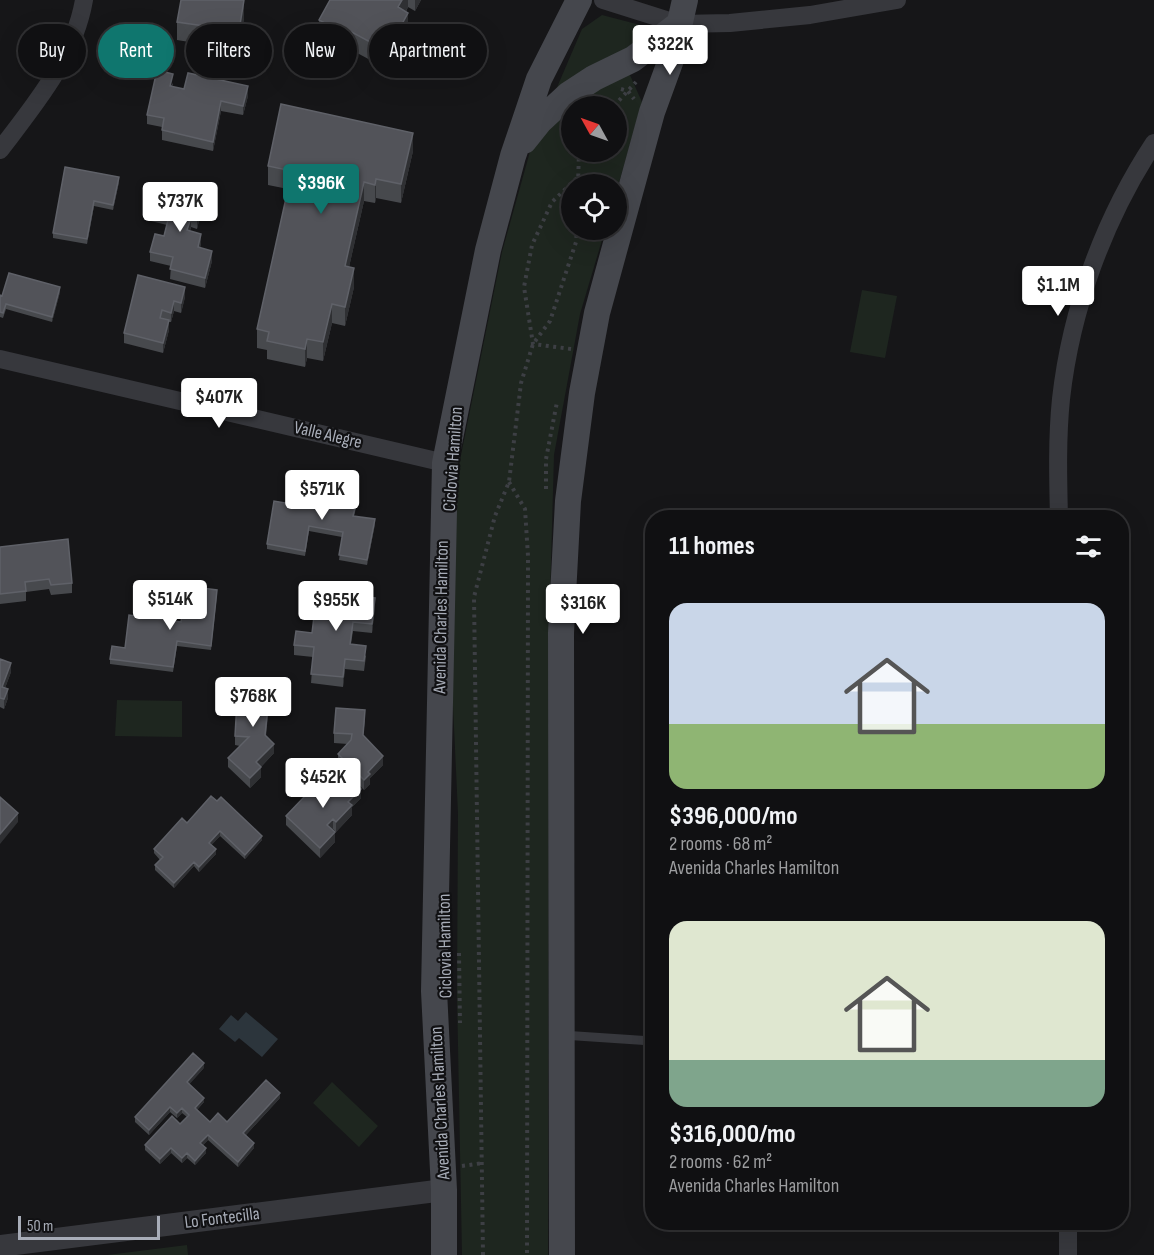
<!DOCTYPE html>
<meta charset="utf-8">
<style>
body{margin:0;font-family:"Sofia Sans Condensed",sans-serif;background:#19191b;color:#f1f3f6;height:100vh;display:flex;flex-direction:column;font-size:22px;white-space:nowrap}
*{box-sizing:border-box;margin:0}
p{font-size:20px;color:#9c9d9f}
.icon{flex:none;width:33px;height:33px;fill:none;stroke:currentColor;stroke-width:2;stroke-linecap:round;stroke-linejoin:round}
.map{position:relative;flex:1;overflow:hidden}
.side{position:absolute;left:645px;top:510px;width:484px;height:720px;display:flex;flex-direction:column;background:#101012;border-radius:24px;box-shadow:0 6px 24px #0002,0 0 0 2px #303032}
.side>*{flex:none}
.top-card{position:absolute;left:18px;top:24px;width:537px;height:54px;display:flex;gap:12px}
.needle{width:39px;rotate:310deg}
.controls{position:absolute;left:561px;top:96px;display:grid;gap:12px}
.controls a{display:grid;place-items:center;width:66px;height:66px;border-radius:50%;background:#101012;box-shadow:0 6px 24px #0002,0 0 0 2px #303032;font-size:30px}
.scale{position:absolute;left:18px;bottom:15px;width:142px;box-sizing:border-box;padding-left:6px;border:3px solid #a8adb8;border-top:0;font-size:16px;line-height:21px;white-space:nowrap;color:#a8adb8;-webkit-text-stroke:4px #111113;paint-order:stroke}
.price{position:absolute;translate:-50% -51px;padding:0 14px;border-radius:6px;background:#fff;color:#222;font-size:20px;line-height:39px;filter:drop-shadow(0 2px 3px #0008)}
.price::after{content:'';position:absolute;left:50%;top:36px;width:18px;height:14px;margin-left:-9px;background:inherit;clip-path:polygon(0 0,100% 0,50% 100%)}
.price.active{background:#0f766e;color:#fff}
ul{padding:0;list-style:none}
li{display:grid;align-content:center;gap:12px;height:318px;padding:0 24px}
li span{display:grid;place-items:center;height:186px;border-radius:18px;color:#555}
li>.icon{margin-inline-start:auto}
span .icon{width:108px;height:108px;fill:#fffc;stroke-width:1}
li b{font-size:26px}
h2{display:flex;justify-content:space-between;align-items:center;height:72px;padding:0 24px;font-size:26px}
.pill{padding:0 21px;border-radius:27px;background:#101012;box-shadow:0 6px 24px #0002,0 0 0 2px #303032;font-size:21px;line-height:54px}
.pill.active{background:#0f766e;color:#fff}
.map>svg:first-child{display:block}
.green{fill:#1e261f;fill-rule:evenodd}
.water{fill:#2c353c}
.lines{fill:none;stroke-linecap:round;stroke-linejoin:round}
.path{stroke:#3d3f44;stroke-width:4;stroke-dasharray:3 4.5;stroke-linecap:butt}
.service{stroke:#37383d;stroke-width:9}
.minor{stroke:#37383d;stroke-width:18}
.tertiary{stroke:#37383d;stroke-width:22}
.secondary{stroke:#45474d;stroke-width:26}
.wall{fill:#47494d}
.shaded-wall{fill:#2f3033}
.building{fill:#525359;stroke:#5f6168;stroke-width:1.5}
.labels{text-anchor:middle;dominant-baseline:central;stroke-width:4.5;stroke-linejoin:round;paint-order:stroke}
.street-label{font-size:18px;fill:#a8adb8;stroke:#111113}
</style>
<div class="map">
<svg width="1154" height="1255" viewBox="0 0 1154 1255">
<rect width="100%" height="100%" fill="#161618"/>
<!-- green -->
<path class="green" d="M 602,15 L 648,27 L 652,32 L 621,55 L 642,102 L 617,190 L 616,184 L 572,184 L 572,230 L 605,230 L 580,314 L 554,455 L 549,635 L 548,1255 L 462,1255 L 457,993 L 458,813 L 446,555 L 458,470 L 502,252 L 531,148 L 582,29 ZM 572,106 L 616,106 L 616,152 L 572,152 Z
M 862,290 L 897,296 L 885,358 L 850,352 Z
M 117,700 L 182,701 L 182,737 L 115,736 Z
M 332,1082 L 378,1126 L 359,1147 L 313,1103 Z
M 187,1245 L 188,1255 L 107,1255 Z"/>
<!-- water -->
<path class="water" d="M 246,1012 L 278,1039 L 262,1057 L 239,1038 L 235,1042 L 219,1029 L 231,1015 L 238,1021 Z"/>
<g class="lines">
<!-- path -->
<path class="path" d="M 621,89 L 628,91 L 634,99
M 614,106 L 636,82
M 578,184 L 579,152
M 571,349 L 533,344 L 524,287 L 532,245 L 552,202 L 577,178
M 509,482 L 525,509 L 528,556 L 527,1255
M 546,489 L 546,459 L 557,402
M 459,953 L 460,1023
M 462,1166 L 483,1163
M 483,1255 L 474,597 L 495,516 L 509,482 L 521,383 L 533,344 L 550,321 L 576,242 L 577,230"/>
<!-- service -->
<path class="service" d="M 562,1035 L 652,1041"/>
<!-- minor -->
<path class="minor" d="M 603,0 L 679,24 L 730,23 L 810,15 L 897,0
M 0,150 C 35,104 74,58 84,0
M 0,359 L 445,463
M 1059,518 C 1058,478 1057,438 1061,399 C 1071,309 1104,219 1154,143
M 1068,1222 L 1068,1255"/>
<!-- tertiary -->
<path class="tertiary" d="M 0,1246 L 444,1190"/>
<!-- secondary -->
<path class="secondary" d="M 524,141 L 540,121 L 568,95 L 594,78 L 633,59 L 679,24
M 444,1255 L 444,1190 L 434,991 L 445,463 L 488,250 L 513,156 L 539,79 L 579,0
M 562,1255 L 561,633 L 568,501 L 582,393 L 597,313 L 652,112 L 672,57 L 685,0"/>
</g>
<!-- wall -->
<path class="wall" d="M 330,0 L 421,0 L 415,11 L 408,7 L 406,12 L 408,31 L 387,69 L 346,47 L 344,52 L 319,38 L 319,20 Z
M 244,18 L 239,50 L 177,40 L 177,22 Z
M 173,83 L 172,87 L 184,89 L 248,96 L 243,115 L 221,111 L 213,151 L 162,140 L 162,127 L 147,124 L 147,115 Z
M 413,151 L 401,203 L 376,198 L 375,203 L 364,201 L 349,267 L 354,287 L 345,326 L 332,323 L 323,361 L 307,358 L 305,367 L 267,359 L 267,350 L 257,348 L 257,329 L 288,189 L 268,185 L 268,166 Z
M 119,182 L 113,210 L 94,206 L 87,244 L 53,238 L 53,233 Z
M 202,208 L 197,229 L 191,227 L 190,231 L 201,243 L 200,248 L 212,261 L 205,288 L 170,279 L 171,266 L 150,261 L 150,252 L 164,236 L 167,225 L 151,221 L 151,212 Z
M 138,275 L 185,297 L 181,313 L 174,311 L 171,322 L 169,322 L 169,330 L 163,353 L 124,343 L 124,333 Z
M 60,292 L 52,322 L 6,309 L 3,318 L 0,317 L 0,295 L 2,296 Z
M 343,482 L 340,500 L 356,508 L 354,516 L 375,524 L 367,565 L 339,560 L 342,537 L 309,531 L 305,556 L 267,549 L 267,544 L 315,508 Z
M 0,547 L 72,583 L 72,593 L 51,595 L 49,589 L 26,592 L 26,601 L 0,604 Z
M 217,595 L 211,650 L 177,646 L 173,672 L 110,664 L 110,659 L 181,622 Z
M 375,607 L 372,633 L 353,631 L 351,644 L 366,656 L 364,671 L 345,669 L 343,687 L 311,683 L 313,657 L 294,655 L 294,645 L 312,633 Z
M 0,659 L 11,672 L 5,688 L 8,698 L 4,709 L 0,707 Z
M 274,697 L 272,716 L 268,715 L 266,736 L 274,753 L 261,767 L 261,777 L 250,788 L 228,767 L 228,758 L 240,746 L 235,745 L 235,736 L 244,701 Z
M 365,720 L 363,736 L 383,765 L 370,778 L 370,784 L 364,790 L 338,764 L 338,754 L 348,744 L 334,743 L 334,733 Z
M 337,789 L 361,798 L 352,807 L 352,815 L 336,832 L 333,829 L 332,830 L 335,842 L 320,858 L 286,825 L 286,816 Z
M 187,823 L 262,840 L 245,859 L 220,836 L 211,845 L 216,854 L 199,872 L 194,866 L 174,888 L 155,870 L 155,865 L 160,860 L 154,853 L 154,849 Z
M 204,1068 L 189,1084 L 204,1102 L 197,1110 L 210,1122 L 227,1122 L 280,1098 L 246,1135 L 254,1148 L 238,1167 L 208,1140 L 203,1145 L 206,1153 L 195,1165 L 187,1158 L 182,1163 L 171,1153 L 160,1164 L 145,1150 L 145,1145 L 180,1124 L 187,1117 L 182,1113 L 177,1118 L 170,1112 L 149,1135 L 135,1122 L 135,1117 Z"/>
<!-- shaded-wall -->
<path class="shaded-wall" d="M 244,0 L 244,18 L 239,50 L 239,31 Z
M 402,0 L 408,0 L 408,7 L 398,26 L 398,7 Z
M 415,0 L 421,0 L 415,11 Z
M 408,13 L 408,31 L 387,69 L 387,51 Z
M 346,29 L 346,47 L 344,52 L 344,33 Z
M 248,86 L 248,96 L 243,115 L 243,106 Z
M 221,101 L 221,111 L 213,151 L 213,142 Z
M 413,133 L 413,151 L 401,203 L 401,184 Z
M 119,177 L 119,182 L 113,210 L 113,205 Z
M 376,179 L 376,198 L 375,203 L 375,185 Z
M 364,182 L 364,201 L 345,285 L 345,266 Z
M 202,199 L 202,208 L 197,229 L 197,219 Z
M 94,201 L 94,206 L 87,244 L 87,239 Z
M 191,218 L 191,227 L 187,240 L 187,230 Z
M 201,234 L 201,243 L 198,257 L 198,247 Z
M 212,251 L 212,261 L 205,288 L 205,278 Z
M 354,268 L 354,287 L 345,326 L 345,307 Z
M 60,287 L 60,292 L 52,322 L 52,317 Z
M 185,287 L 185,297 L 181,313 L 181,303 Z
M 174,301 L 174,311 L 171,322 L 171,313 Z
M 332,304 L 332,323 L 323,361 L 323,342 Z
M 169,320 L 169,330 L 163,353 L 163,343 Z
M 307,339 L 307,358 L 305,367 L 305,349 Z
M 375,519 L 375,524 L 367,565 L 367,560 Z
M 375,598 L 375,607 L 372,633 L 372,624 Z
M 345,659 L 345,669 L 343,687 L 343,677 Z
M 11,663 L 11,672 L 2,696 L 2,687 Z
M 8,689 L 8,698 L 4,709 L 4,699 Z
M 274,744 L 274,753 L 256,772 L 256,762 Z
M 383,756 L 383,765 L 370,778 L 370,784 L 364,790 L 364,780 L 368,772 Z
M 261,767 L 261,777 L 250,788 L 250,778 Z
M 361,789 L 361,798 L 352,807 L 352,815 L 336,832 L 336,822 L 348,802 Z
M 18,813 L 18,822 L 0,844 L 0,834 Z
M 333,819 L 333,829 L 327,835 L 327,825 Z
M 220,831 L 220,836 L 209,848 L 209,843 Z
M 335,832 L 335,842 L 320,858 L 320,848 Z
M 262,836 L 262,840 L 245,859 L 245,855 Z
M 216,849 L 216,854 L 199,872 L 199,867 Z
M 194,862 L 194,866 L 174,888 L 174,883 Z
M 204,1063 L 204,1068 L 187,1087 L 187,1082 Z
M 280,1093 L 280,1098 L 243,1138 L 243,1133 Z
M 204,1098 L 204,1102 L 195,1112 L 195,1108 Z
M 170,1107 L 170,1112 L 149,1135 L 149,1130 Z
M 182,1108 L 182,1113 L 177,1118 L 177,1113 Z
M 208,1135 L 208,1140 L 200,1148 L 200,1143 Z
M 254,1143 L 254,1148 L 238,1167 L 238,1162 Z
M 171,1148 L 171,1153 L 160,1164 L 160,1159 Z
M 206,1148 L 206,1153 L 195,1165 L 195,1161 Z
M 187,1153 L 187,1158 L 182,1163 L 182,1158 Z"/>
<!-- building -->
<path class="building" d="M 181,0 L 244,0 L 239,31 L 177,22 Z
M 330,0 L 402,0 L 398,7 L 408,13 L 387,51 L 346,29 L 344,33 L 319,20 Z
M 157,70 L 173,74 L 170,86 L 184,89 L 188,73 L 248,86 L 243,106 L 221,101 L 213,142 L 162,130 L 164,118 L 147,115 Z
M 281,104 L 413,133 L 401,184 L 376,179 L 375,185 L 364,182 L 345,266 L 354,268 L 345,307 L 332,304 L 323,342 L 307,339 L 305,349 L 267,341 L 269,332 L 257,329 L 292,171 L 268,166 Z
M 65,167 L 119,177 L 113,205 L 94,201 L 87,239 L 53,233 Z
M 157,187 L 202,199 L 197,219 L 191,218 L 187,230 L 201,234 L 198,247 L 212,251 L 205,278 L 170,269 L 173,257 L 150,252 L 155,234 L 164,236 L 169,216 L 151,212 Z
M 9,273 L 60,287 L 52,317 L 6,304 L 3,313 L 0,312 L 0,295 L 2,296 Z
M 138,275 L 185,287 L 181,303 L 174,301 L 171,313 L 162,310 L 160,318 L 169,320 L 163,343 L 124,333 Z
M 321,473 L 343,477 L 339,500 L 356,503 L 353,516 L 375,519 L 367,560 L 339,555 L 343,532 L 309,526 L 305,551 L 267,544 L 274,501 L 315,508 Z
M 68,539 L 72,583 L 51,585 L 49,579 L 25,582 L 26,591 L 0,594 L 0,547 Z
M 186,586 L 217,590 L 211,646 L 177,641 L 173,667 L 110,659 L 112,646 L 125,648 L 129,615 L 181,622 Z
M 317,591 L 375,598 L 372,624 L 353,622 L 350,644 L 366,646 L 364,661 L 345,659 L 343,677 L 311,674 L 314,647 L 294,645 L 296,631 L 312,633 Z
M 0,659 L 11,663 L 2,687 L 8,689 L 4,699 L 0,698 Z
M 245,685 L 274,687 L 272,706 L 268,706 L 265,735 L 274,744 L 256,762 L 261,767 L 250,778 L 228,758 L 249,737 L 235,736 L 237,701 L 244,701 Z
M 336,708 L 365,710 L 363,735 L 383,756 L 368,772 L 370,774 L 364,780 L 338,754 L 351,740 L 352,734 L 334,733 Z
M 324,776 L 337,789 L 349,777 L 361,789 L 348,802 L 352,805 L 336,822 L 333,819 L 327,825 L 335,832 L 320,848 L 286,816 Z
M 211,796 L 217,801 L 221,797 L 262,836 L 245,855 L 220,831 L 209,843 L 216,849 L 199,867 L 194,862 L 174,883 L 155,865 L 163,857 L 154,849 L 182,818 L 187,823 Z
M 0,797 L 18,813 L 0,834 Z
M 193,1053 L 204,1063 L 187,1082 L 204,1098 L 195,1108 L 210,1122 L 218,1113 L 227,1122 L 266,1080 L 280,1093 L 243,1133 L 254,1143 L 238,1162 L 208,1135 L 200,1143 L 206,1148 L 195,1161 L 187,1153 L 182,1158 L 171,1148 L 160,1159 L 145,1145 L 172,1116 L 180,1124 L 189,1115 L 182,1108 L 177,1113 L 170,1107 L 149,1130 L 135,1117 Z"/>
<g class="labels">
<!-- street labels -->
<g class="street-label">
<text transform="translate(328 435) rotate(13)">Valle Alegre</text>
<text transform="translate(453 459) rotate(-86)">Ciclovia Hamilton</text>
<text transform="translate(441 617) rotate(-89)">Avenida Charles Hamilton</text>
<text transform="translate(445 946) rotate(-91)">Ciclovia Hamilton</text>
<text transform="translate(440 1103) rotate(-93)">Avenida Charles Hamilton</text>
<text transform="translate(222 1218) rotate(-7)">Lo Fontecilla</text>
</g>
</g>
</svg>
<div class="controls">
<a><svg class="needle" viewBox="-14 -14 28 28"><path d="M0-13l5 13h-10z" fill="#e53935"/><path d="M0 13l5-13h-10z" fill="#9c9d9f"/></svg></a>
<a><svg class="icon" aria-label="locate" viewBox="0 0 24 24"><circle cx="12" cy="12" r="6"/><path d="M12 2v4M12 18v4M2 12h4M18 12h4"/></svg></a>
</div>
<div class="scale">50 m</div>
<b class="price" style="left:670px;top:76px">$322K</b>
<b class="price active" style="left:321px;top:215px">$396K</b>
<b class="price" style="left:180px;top:233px">$737K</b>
<b class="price" style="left:1058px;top:317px">$1.1M</b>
<b class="price" style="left:219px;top:429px">$407K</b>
<b class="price" style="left:322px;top:521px">$571K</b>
<b class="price" style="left:170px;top:631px">$514K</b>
<b class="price" style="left:336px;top:632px">$955K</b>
<b class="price" style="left:583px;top:635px">$316K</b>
<b class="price" style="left:253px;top:728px">$768K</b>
<b class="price" style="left:323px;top:809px">$452K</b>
<div class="top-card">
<a class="pill">Buy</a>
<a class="pill active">Rent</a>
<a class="pill">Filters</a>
<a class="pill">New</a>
<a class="pill">Apartment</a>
</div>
<section class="side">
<h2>11 homes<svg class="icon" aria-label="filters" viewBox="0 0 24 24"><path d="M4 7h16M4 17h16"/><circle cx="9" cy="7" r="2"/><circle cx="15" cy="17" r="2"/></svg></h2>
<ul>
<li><span style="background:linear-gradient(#c9d6e8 65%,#8fb573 0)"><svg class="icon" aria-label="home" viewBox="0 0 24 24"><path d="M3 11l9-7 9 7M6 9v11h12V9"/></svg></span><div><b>$396,000/mo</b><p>2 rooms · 68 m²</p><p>Avenida Charles Hamilton</p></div></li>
<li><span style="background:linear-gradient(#dfe7d0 75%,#7fa58c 0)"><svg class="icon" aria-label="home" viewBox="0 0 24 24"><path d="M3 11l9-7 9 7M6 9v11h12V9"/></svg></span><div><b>$316,000/mo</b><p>2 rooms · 62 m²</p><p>Avenida Charles Hamilton</p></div></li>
</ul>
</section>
</div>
